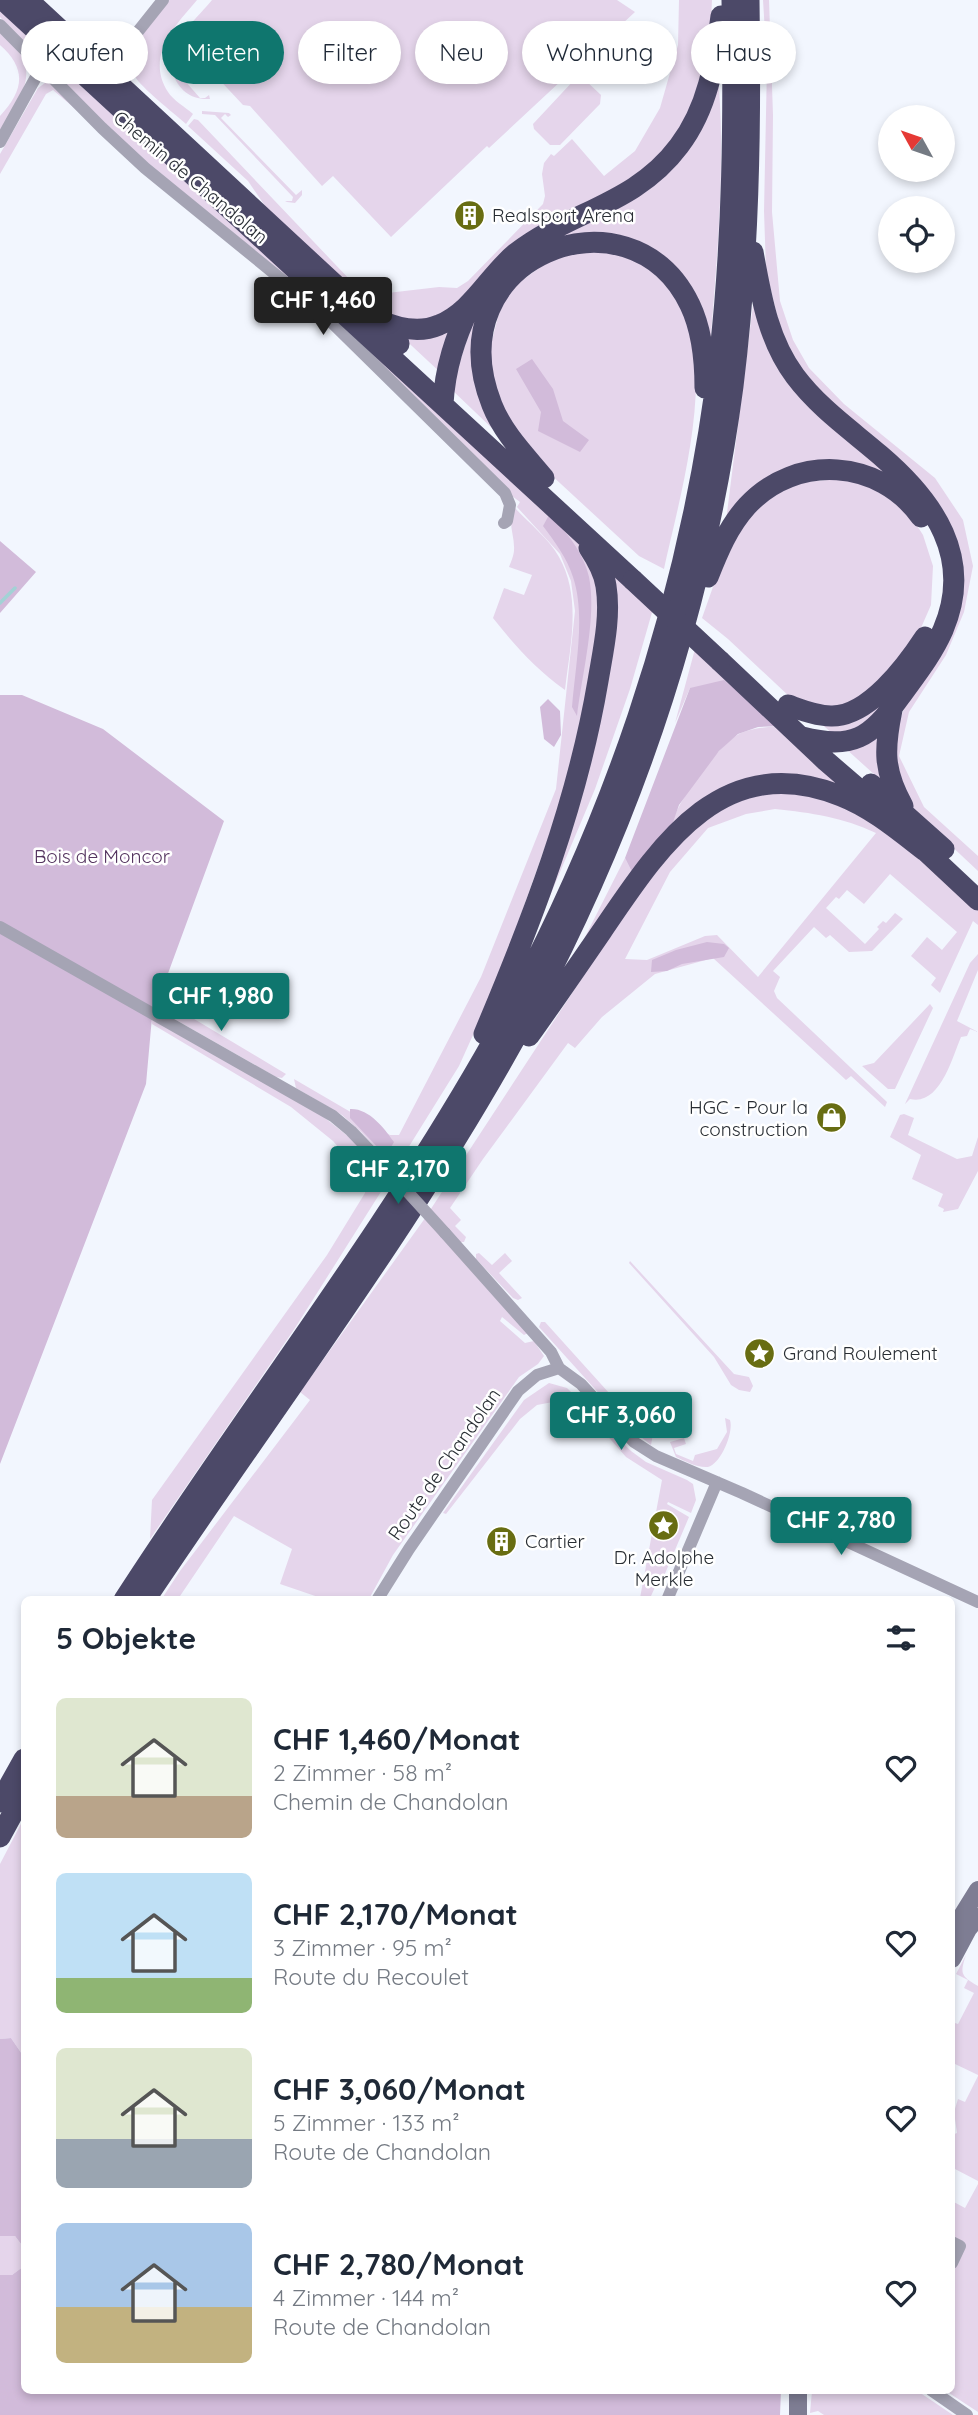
<!DOCTYPE html>
<html lang="de">
<meta charset="utf-8">
<style>
body{margin:0;font-family:Quicksand,sans-serif;background:#f6f6f7;color:#1f2937;height:100vh;display:flex;flex-direction:column;font-size:26px;white-space:nowrap}
*{box-sizing:border-box;margin:0}
p{font-size:23px;color:#747a83}
.icon{flex:none;width:38px;height:38px;fill:none;stroke:currentColor;stroke-width:2;stroke-linecap:round;stroke-linejoin:round}
.map{position:relative;flex:1;overflow:hidden}
.drawer{position:absolute;left:21px;top:1596px;width:934px;height:798px;display:flex;flex-direction:column;background:#fff;border-radius:10px;box-shadow:0 4px 10px #0003}
.drawer>*{flex:none}
.banner{position:absolute;left:21px;top:21px;width:936px;height:63px;display:flex;gap:14px}
.needle{width:46px;rotate:310deg}
.buttons{position:absolute;left:878px;top:105px;display:grid;gap:14px}
.buttons a{display:grid;place-items:center;width:77px;height:77px;border-radius:50%;background:#fff;box-shadow:0 4px 10px #0003;font-size:35px}
.price{position:absolute;translate:-50% -60px;padding:0 16px;border-radius:7px;background:#0f766e;color:#fff;font-size:23px;line-height:46px;filter:drop-shadow(0 2px 4px #0008)}
.price::after{content:'';position:absolute;left:50%;top:42px;width:21px;height:16px;margin-left:-10px;background:inherit;clip-path:polygon(0 0,100% 0,50% 100%)}
.price.current{background:#222;color:#fff}
ul{padding:0;list-style:none}
li{display:flex;align-items:center;gap:21px;height:175px;padding:0 35px}
li span{display:grid;place-items:center;flex:none;width:196px;height:140px;border-radius:10px;color:#555}
li>.icon{margin-inline-start:auto}
span .icon{width:84px;height:84px;fill:#fffc;stroke-width:1}
li b{font-size:30px}
h2{display:flex;justify-content:space-between;align-items:center;height:84px;padding:0 35px;font-size:30px}
.tag{padding:0 24px;border-radius:32px;background:#fff;box-shadow:0 4px 10px #0003;font-size:24px;line-height:63px}
.tag.current{background:#0f766e;color:#fff}
.map>svg:first-child{display:block}
.green{fill:#e5d5eb;fill-rule:evenodd}
.forest{fill:#d2bbda}
.lines{fill:none;stroke-linecap:round;stroke-linejoin:round}
.stream{stroke:#a2d2d5;stroke-width:3.5}
.street{stroke:#a5a4b4;stroke-width:12}
.secondary{stroke:#7e7d93;stroke-width:18}
.highway{stroke:#4c4968;stroke-width:21}
.street-bridge{stroke:#a5a4b4;stroke-width:12}
.highway-bridge{stroke:#4c4968;stroke-width:21}
.labels{text-anchor:middle;dominant-baseline:central;stroke-width:5;stroke-linejoin:round;paint-order:stroke}
.street-label{font-size:19px;fill:#292e34;stroke:#fff}
.poi-label{font-size:19px;fill:#292e34;stroke:#fff;text-anchor:start}
.park-label{font-size:19px;fill:#54345f;stroke:#fff}
</style>
<div class="map">
<svg width="978" height="2415" viewBox="0 0 978 2415">
<rect width="100%" height="100%" fill="#f2f6fe"/>
<!-- green -->
<path class="green" d="M 169,0 L 197,0 C 175,26 145,56 168,92 C 173,100 185,107 193,114 L 186,124 C 174,113 141,88 134,75 C 122,52 155,17 169,0 Z
M 212,0 L 617,0 L 635,12 L 489,148 L 487,146 L 391,237 L 333,176 L 322,186 L 250,106 L 243,105 L 200,59 L 178,73 L 200,98 L 205,98 L 209,95 L 210,99 C 190,100 179,90 172,72 L 196,55 L 191,49 L 174,59 L 171,59 C 176,36 198,17 212,0 Z
M 679,0 L 712,0 C 710,44 708,91 683,129 C 677,140 667,150 659,160 L 460,303 L 424,325 L 372,309 L 272,216 L 248,181 L 188,126 L 194,119 L 198,120 L 371,302 L 379,294 L 439,287 L 457,288 L 468,281 L 543,204 L 545,196 L 542,174 L 544,163 L 551,154 L 554,156 L 572,139 L 604,176 L 635,151 L 660,108 L 678,45 Z
M 763,0 L 769,0 L 773,115 L 772,212 L 780,301 L 793,340 L 809,368 L 844,404 L 935,478 L 963,520 L 973,566 L 964,612 L 946,655 L 909,712 L 899,756 L 924,807 L 978,856 L 978,871 L 913,810 L 895,780 L 897,727 L 906,704 L 940,653 L 957,546 L 802,373 L 784,344 L 766,270 L 764,211 L 767,65 Z
M 0,11 L 579,543 L 597,583 L 599,607 L 594,654 L 567,785 L 497,982 L 459,1066 L 395,1169 L 361,1132 L 342,1115 L 296,1088 L 294,1079 L 390,1135 L 399,1135 L 481,977 L 556,789 L 575,611 L 571,581 L 560,554 L 517,507 L 520,502 L 508,493 L 387,373 L 103,126 L 0,17 Z
M 0,33 C 6,39 14,45 19,52 C 39,78 13,109 0,132 L 0,116 C 24,90 27,69 0,45 Z
M 580,78 L 584,79 L 601,95 L 600,104 L 560,145 L 550,145 L 534,129 L 533,124 L 575,79 Z
M 45,83 L 51,83 L 100,130 L 53,90 L 46,94 L 0,174 L 0,154 L 38,88 Z
M 716,87 L 719,88 C 725,173 717,260 710,346 L 668,268 L 579,238 L 484,309 L 496,432 L 451,389 L 478,305 L 537,246 L 626,202 Z
M 202,111 L 229,113 L 231,115 L 228,117 L 225,114 L 221,118 L 296,195 L 302,190 L 302,195 L 295,203 L 287,202 L 285,201 L 292,201 L 293,197 L 215,115 L 202,114 Z
M 600,250 C 621,256 641,261 659,275 C 730,333 680,493 664,569 L 639,556 L 535,460 L 500,404 L 488,356 L 502,301 L 521,278 L 567,252 Z
M 754,297 L 756,297 C 766,339 782,372 812,404 C 837,431 870,452 897,477 C 937,514 960,566 941,620 C 934,640 921,657 909,675 C 890,704 872,734 834,735 L 817,720 C 858,722 876,704 901,674 C 910,664 922,653 929,641 C 967,575 936,491 862,469 C 838,462 813,461 789,471 C 764,481 745,500 729,522 L 726,521 Z
M 455,325 L 442,374 L 398,333 Z
M 851,478 L 879,488 L 907,510 L 923,535 L 933,566 L 931,605 L 917,637 L 878,682 L 857,702 L 832,711 L 791,698 L 728,639 L 702,618 L 720,567 L 740,527 L 763,500 L 792,483 Z
M 515,508 C 529,523 549,539 559,557 C 582,598 570,646 565,690 C 536,669 515,646 493,618 L 504,588 L 524,595 L 532,575 L 509,567 C 511,562 514,555 514,550 C 515,535 506,521 515,508 Z
M 607,569 L 653,609 L 630,689 L 595,789 L 520,967 L 581,785 Z
M 695,649 L 855,794 L 776,779 L 671,828 C 673,806 720,742 741,733 C 753,728 766,727 779,726 L 690,688 L 675,723 Z
M 885,725 L 886,785 L 845,748 Z
M 787,792 L 817,795 L 882,825 L 978,910 L 978,925 L 973,921 L 940,993 L 931,985 L 936,978 L 911,956 L 927,937 L 942,950 L 957,932 L 890,874 L 864,904 L 847,890 L 839,899 L 836,897 L 826,908 L 865,944 L 879,929 L 877,927 L 883,921 L 886,923 L 895,913 L 903,919 L 872,951 L 849,952 L 830,935 L 826,938 L 814,927 L 773,971 L 780,977 L 774,991 L 777,998 L 887,1102 L 885,1107 L 851,1076 L 846,1080 L 713,958 L 655,974 L 602,1017 L 575,1048 L 568,1043 L 483,1159 L 450,1208 L 461,1220 L 455,1226 L 466,1237 L 464,1242 L 461,1242 L 528,1333 L 524,1335 L 502,1317 L 500,1321 L 525,1343 L 534,1341 L 544,1356 L 538,1364 L 519,1377 L 393,1555 L 369,1599 L 324,1599 L 280,1584 L 292,1549 L 234,1516 L 178,1599 L 161,1600 L 180,1571 L 310,1400 L 300,1392 L 423,1221 L 646,880 L 701,819 L 754,795 ZM 775,809 C 812,813 842,817 876,833 L 758,977 L 717,935 L 705,936 L 647,960 L 625,959 L 670,872 L 708,828 L 746,814 Z
M 625,858 L 633,874 L 584,939 Z
M 978,954 L 978,970 L 957,1021 L 978,1032 L 970,1029 L 967,1036 L 961,1037 C 952,1058 940,1106 910,1099 L 905,1104 L 970,963 Z
M 159,998 L 286,1074 L 282,1078 L 276,1077 L 155,1008 Z
M 930,1004 L 933,1008 L 895,1089 L 888,1089 L 862,1066 L 874,1063 Z
M 151,1017 L 320,1114 L 354,1141 L 389,1179 L 295,1328 L 150,1539 L 152,1500 L 327,1255 L 365,1193 L 366,1180 L 333,1141 L 291,1107 L 152,1024 Z
M 904,1114 L 914,1118 L 908,1135 L 957,1159 L 972,1156 L 978,1137 L 978,1171 L 958,1209 L 943,1212 L 944,1209 L 938,1206 L 943,1194 L 912,1179 L 921,1155 L 890,1137 L 900,1115 Z
M 479,1253 L 492,1265 L 505,1253 L 512,1261 L 499,1273 L 522,1298 L 518,1300 L 513,1298 L 476,1259 L 476,1254 Z
M 630,1261 L 734,1374 L 749,1377 L 753,1386 L 750,1392 L 739,1390 L 731,1385 L 714,1357 L 629,1263 Z
M 541,1322 L 545,1322 L 637,1424 L 653,1434 L 651,1445 L 631,1429 L 539,1327 Z
M 549,1383 L 567,1388 L 631,1451 L 646,1462 L 687,1480 L 693,1484 L 696,1500 L 691,1513 L 668,1502 L 667,1504 L 689,1517 L 661,1583 L 657,1583 L 651,1596 L 654,1599 L 635,1599 L 640,1598 L 662,1480 L 626,1457 L 590,1416 L 579,1407 L 553,1402 L 537,1405 L 520,1419 L 446,1514 L 443,1513 L 524,1400 Z
M 725,1418 L 730,1420 C 734,1432 721,1464 708,1467 C 697,1468 685,1461 676,1457 L 670,1442 L 684,1438 L 686,1444 L 674,1448 L 676,1454 L 693,1461 L 695,1455 L 717,1449 L 727,1432 Z
M 24,1818 L 24,2057 L 11,2038 L 0,2039 L 0,1864 Z
M 966,1955 C 960,1973 960,1976 978,1986 L 978,2075 L 955,2064 L 952,2068 L 952,2029 L 955,2023 L 958,2024 L 974,1993 L 964,1988 L 968,1980 L 956,1974 Z
M 978,2076 L 978,2181 L 955,2169 L 952,2174 L 952,2135 L 957,2133 L 954,2112 L 958,2099 L 965,2102 Z
M 978,2184 L 978,2412 L 946,2391 L 952,2390 L 952,2201 L 965,2208 Z
M 0,2236 L 15,2236 L 24,2248 L 24,2266 L 12,2275 L 0,2275 Z
M 916,2390 L 953,2415 L 824,2415 L 818,2411 L 810,2413 L 812,2391 Z"/>
<!-- forest -->
<path class="forest" d="M 532,359 L 553,389 L 563,421 L 589,440 L 580,452 L 538,431 L 541,412 L 516,369 Z
M 549,515 C 566,530 584,554 589,577 C 597,617 582,674 577,716 L 572,707 C 575,668 586,615 573,577 C 567,558 555,542 543,526 Z
M 0,541 L 36,572 L 0,613 Z
M 724,680 L 780,726 L 758,727 L 738,734 L 719,751 L 679,805 L 671,828 L 633,874 L 625,858 L 690,688 Z
M 0,695 L 22,695 L 103,729 L 224,821 L 152,1017 L 146,1084 L 0,1464 Z
M 548,699 L 560,711 L 561,735 L 554,747 L 544,739 L 540,707 Z
M 707,942 L 724,944 L 729,948 L 724,957 L 682,964 L 667,971 L 651,972 L 652,960 L 676,950 Z
M 350,1109 C 369,1108 384,1128 394,1142 L 390,1149 L 381,1151 L 350,1118 Z
M 11,2038 L 24,2057 L 24,2248 L 15,2236 L 0,2236 L 0,2039 Z
M 24,2266 L 24,2390 L 781,2390 L 780,2415 L 0,2415 L 0,2275 L 12,2275 Z"/>
<g class="lines">
<!-- stream -->
<path class="stream" d="M 0,603 L 15,588"/>
<!-- street -->
<path class="street" d="M 0,25 L 102,128 L 145,168 L 319,310 L 505,493 L 510,505 L 507,521 L 504,523
M 103,69 L 120,54 L 163,0
M 0,142 L 36,77 L 42,68
M 0,927 L 333,1116 L 351,1131 L 375,1156
M 445,1233 L 551,1352 L 559,1368 L 581,1384 L 634,1442 L 656,1456 L 742,1493 L 978,1602
M 377,1600 L 409,1549 L 518,1391 L 537,1375 L 559,1368
M 667,1600 L 717,1482
M 952,2242 L 960,2246 L 952,2263
M 931,2390 L 967,2415"/>
<!-- secondary -->
<path class="secondary" d="M 952,1932 L 978,1890
M 952,1959 L 968,1929 L 978,1917
M 798,2390 L 798,2415"/>
<!-- highway -->
<path class="highway" d="M 3,0 L 633,580
M 28,0 L 399,344
M 753,252 C 761,296 768,340 795,376 C 819,408 851,430 880,455 C 934,501 974,558 943,630 C 932,655 915,676 900,697 C 871,738 852,750 802,737
M 377,319 C 396,328 418,334 439,325 C 472,312 489,275 516,253 C 570,211 635,205 679,146 C 708,108 715,62 721,16
M 443,404 C 445,368 455,338 470,306
M 544,478 C 525,455 503,433 492,405 C 433,257 630,180 690,305 C 702,330 705,360 705,388
M 708,577 C 718,552 728,527 747,506 C 796,453 880,459 921,517
M 720,661 L 826,761 L 876,804
M 788,705 C 802,710 816,716 831,716 C 868,717 906,666 925,637
M 892,710 C 884,749 883,770 903,806
M 871,784 L 944,849
M 917,843 L 978,900
M 484,1034 C 532,920 577,805 598,681 C 603,651 611,617 606,586 C 604,572 597,560 589,548
M 529,1036 C 554,1001 578,966 602,931 C 659,847 722,748 841,796 C 872,808 899,831 925,851
M 124,1600 C 242,1417 376,1245 484,1057 C 609,840 691,601 720,352 C 733,235 734,117 732,0
M 145,1600 C 274,1406 420,1216 530,1011 C 634,816 704,605 733,386 C 749,258 751,129 749,0
M 0,1802 L 24,1759
M 0,1837 L 24,1793"/>
<!-- street-bridge -->
<path class="street-bridge" d="M 375,1156 L 445,1233"/>
<!-- highway-bridge -->
<path class="highway-bridge" d="M 633,580 L 720,661"/>
</g>
<!-- icons -->
<defs>
<symbol id="building-disc" viewBox="-11 -11 22 22"><circle r="9.5" fill="#686d12" stroke="#fff"/><path d="M-4-6H4V6H1V3H-1V6H-4ZM-2.5-4.3h1.7v1.8h-1.7ZM.8-4.3h1.7v1.8H.8ZM-2.5-1h1.7V.8h-1.7ZM.8-1h1.7V.8H.8Z" fill="#fff"/></symbol>
<symbol id="shop-disc" viewBox="-11 -11 22 22"><circle r="9.5" fill="#686d12" stroke="#fff"/><path d="M-5-2.5h2.3a2.7 3.5 0 0 1 5.4 0H5L5.5 6h-11ZM-1.5-2.5h3a1.5 2.3 0 0 0-3 0Z" fill="#fff"/></symbol>
<symbol id="sight-disc" viewBox="-11 -11 22 22"><circle r="9.5" fill="#686d12" stroke="#fff"/><path d="M0-6L1.8-2.2L6-1.7L2.9 1.2L3.7 5.4L0 3.3L-3.7 5.4L-2.9 1.2L-6-1.7L-1.8-2.2Z" fill="#fff"/></symbol>
</defs>
<g fill-rule="evenodd">
<use href="#building-disc" x="452" y="198" width="35" height="35"/>
<use href="#shop-disc" x="814" y="1100" width="35" height="35"/>
<use href="#sight-disc" x="742" y="1336" width="35" height="35"/>
<use href="#sight-disc" x="646" y="1508" width="35" height="35"/>
<use href="#building-disc" x="484" y="1524" width="35" height="35"/>
</g>
<g class="labels">
<!-- street labels -->
<g class="street-label">
<text transform="translate(191 177) rotate(40)">Chemin de Chandolan</text>
<text transform="translate(444 1464) rotate(-55)">Route de Chandolan</text>
</g>
<!-- poi labels -->
<g class="poi-label">
<text x="492" y="215">Realsport Arena</text>
<text x="808" y="1107" text-anchor="end">HGC - Pour la<tspan x="808" dy="22">construction</tspan></text>
<text x="783" y="1353">Grand Roulement</text>
<text x="525" y="1541">Cartier</text>
<text x="664" y="1557" text-anchor="middle">Dr. Adolphe<tspan x="664" dy="22">Merkle</tspan></text>
</g>
<!-- park labels -->
<g class="park-label">
<text x="102" y="856">Bois de Moncor</text>
</g>
</g>
</svg>
<div class="buttons">
<a><svg class="needle" viewBox="-14 -14 28 28"><path d="M0-13l5 13h-10z" fill="#e53935"/><path d="M0 13l5-13h-10z" fill="#747a83"/></svg></a>
<a><svg class="icon" aria-label="locate" viewBox="0 0 24 24"><circle cx="12" cy="12" r="6"/><path d="M12 2v4M12 18v4M2 12h4M18 12h4"/></svg></a>
</div>
<b class="price current" style="left:323px;top:337px">CHF 1,460</b>
<b class="price" style="left:221px;top:1033px">CHF 1,980</b>
<b class="price" style="left:398px;top:1206px">CHF 2,170</b>
<b class="price" style="left:621px;top:1452px">CHF 3,060</b>
<b class="price" style="left:841px;top:1557px">CHF 2,780</b>
<div class="banner">
<a class="tag">Kaufen</a>
<a class="tag current">Mieten</a>
<a class="tag">Filter</a>
<a class="tag">Neu</a>
<a class="tag">Wohnung</a>
<a class="tag">Haus</a>
</div>
<section class="drawer">
<h2>5 Objekte<svg class="icon" aria-label="filters" viewBox="0 0 24 24"><path d="M4 7h16M4 17h16"/><circle cx="9" cy="7" r="2"/><circle cx="15" cy="17" r="2"/></svg></h2>
<ul>
<li><span style="background:linear-gradient(#dfe7d0 70%,#b9a48a 0)"><svg class="icon" aria-label="home" viewBox="0 0 24 24"><path d="M3 11l9-7 9 7M6 9v11h12V9"/></svg></span><div><b>CHF 1,460/Monat</b><p>2 Zimmer · 58 m²</p><p>Chemin de Chandolan</p></div><svg class="icon" aria-label="heart" viewBox="0 0 24 24"><path d="M12 20l-8-8c-3-5 5-10 8-4 3-6 11-1 8 4z"/></svg></li>
<li><span style="background:linear-gradient(#bfe0f5 75%,#8fb573 0)"><svg class="icon" aria-label="home" viewBox="0 0 24 24"><path d="M3 11l9-7 9 7M6 9v11h12V9"/></svg></span><div><b>CHF 2,170/Monat</b><p>3 Zimmer · 95 m²</p><p>Route du Recoulet</p></div><svg class="icon" aria-label="heart" viewBox="0 0 24 24"><path d="M12 20l-8-8c-3-5 5-10 8-4 3-6 11-1 8 4z"/></svg></li>
<li><span style="background:linear-gradient(#dfe7d0 65%,#9aa5b1 0)"><svg class="icon" aria-label="home" viewBox="0 0 24 24"><path d="M3 11l9-7 9 7M6 9v11h12V9"/></svg></span><div><b>CHF 3,060/Monat</b><p>5 Zimmer · 133 m²</p><p>Route de Chandolan</p></div><svg class="icon" aria-label="heart" viewBox="0 0 24 24"><path d="M12 20l-8-8c-3-5 5-10 8-4 3-6 11-1 8 4z"/></svg></li>
<li><span style="background:linear-gradient(#a9c7e8 60%,#c2b280 0)"><svg class="icon" aria-label="home" viewBox="0 0 24 24"><path d="M3 11l9-7 9 7M6 9v11h12V9"/></svg></span><div><b>CHF 2,780/Monat</b><p>4 Zimmer · 144 m²</p><p>Route de Chandolan</p></div><svg class="icon" aria-label="heart" viewBox="0 0 24 24"><path d="M12 20l-8-8c-3-5 5-10 8-4 3-6 11-1 8 4z"/></svg></li>
</ul>
</section>
</div>
